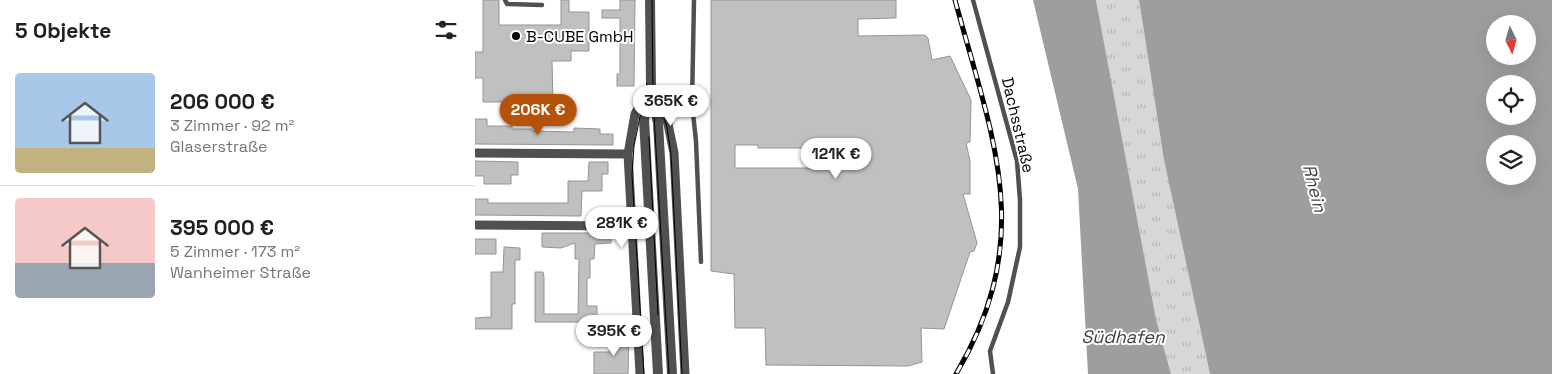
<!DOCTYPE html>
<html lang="de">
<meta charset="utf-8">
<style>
body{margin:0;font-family:"Space Grotesk",sans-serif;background:#f2f2f2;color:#202124;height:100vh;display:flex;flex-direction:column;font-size:19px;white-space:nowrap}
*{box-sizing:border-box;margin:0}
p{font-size:16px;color:#757577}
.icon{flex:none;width:28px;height:28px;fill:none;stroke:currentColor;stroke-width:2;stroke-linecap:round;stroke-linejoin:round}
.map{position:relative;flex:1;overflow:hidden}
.details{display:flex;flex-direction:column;background:#fff;width:475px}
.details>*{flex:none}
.needle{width:32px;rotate:175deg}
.fabs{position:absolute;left:1011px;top:15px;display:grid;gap:10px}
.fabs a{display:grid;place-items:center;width:50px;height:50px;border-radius:50%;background:#fff;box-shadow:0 5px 20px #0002;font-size:25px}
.price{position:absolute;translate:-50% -42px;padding:0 11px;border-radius:18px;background:#fff;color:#222;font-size:16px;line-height:32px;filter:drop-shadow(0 1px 2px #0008)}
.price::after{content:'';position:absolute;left:50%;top:30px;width:15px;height:11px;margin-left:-8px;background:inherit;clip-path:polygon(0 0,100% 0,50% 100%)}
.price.selected{background:#b45309;color:#fff}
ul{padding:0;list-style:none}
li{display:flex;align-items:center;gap:15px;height:125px;padding:0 15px}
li+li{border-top:1px solid #e0e0e0}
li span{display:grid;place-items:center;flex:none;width:140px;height:100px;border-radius:5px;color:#555}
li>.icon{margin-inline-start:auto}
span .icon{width:60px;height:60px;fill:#fffc;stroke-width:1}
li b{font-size:21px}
h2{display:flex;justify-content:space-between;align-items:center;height:60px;padding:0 15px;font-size:21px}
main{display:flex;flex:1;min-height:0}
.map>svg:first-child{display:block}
.grass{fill:url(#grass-tufts)}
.water{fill:#9e9e9e;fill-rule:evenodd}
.building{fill:#c0c0c0;stroke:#949494;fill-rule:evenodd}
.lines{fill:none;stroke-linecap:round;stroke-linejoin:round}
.service{stroke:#505050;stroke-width:4.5}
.minor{stroke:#505050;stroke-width:9}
.tertiary{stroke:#505050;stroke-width:10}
.tram{stroke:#000;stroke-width:1}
.rail-casing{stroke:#000;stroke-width:5}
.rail{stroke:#fff;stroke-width:3;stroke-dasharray:9;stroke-linecap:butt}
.poi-dot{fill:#000;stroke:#fff;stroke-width:2}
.labels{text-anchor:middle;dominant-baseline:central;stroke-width:4;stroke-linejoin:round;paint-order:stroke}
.poi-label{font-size:16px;fill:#000;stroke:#fff;text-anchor:start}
.street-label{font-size:16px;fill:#000;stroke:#fff}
.water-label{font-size:18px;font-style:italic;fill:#3f3f3f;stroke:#fff}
</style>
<main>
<section class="details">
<h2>5 Objekte<svg class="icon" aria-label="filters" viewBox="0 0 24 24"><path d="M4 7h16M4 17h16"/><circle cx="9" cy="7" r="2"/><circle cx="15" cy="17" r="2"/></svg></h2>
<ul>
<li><span style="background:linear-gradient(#a9c7e8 75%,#c2b280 0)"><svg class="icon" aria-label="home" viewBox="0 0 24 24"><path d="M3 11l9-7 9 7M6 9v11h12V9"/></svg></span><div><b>206 000 €</b><p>3 Zimmer · 92 m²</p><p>Glaserstraße</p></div></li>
<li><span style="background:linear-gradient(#f6c9c9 65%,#9aa5b1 0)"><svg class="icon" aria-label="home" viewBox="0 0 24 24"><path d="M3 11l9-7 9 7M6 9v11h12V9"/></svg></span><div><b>395 000 €</b><p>5 Zimmer · 173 m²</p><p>Wanheimer Straße</p></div></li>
</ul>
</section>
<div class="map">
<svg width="1077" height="374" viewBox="0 0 1077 374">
<defs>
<pattern id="grass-tufts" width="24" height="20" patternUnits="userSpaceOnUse" patternTransform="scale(1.25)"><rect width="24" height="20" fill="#d7d7d7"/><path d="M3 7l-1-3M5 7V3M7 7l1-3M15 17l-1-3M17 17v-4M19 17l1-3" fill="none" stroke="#b7b7b7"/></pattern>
</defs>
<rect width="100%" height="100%" fill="#fff"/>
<!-- grass -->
<path class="grass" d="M 621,0 L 664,0 L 689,160 L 735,374 L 696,374 L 681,319 Z"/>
<!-- water -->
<path class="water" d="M 558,0 L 621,0 L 681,319 L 696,374 L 613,374 L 603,189 Z
M 664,0 L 1077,0 L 1077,374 L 735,374 L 689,160 ZM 1020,24 L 1052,24 L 1052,56 L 1020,56 ZM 1020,84 L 1052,84 L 1052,116 L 1020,116 ZM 1020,144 L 1052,144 L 1052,176 L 1020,176 Z"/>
<!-- building -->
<path class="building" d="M 8,0 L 24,0 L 24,25 L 86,25 L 86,0 L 94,0 L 94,12 L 114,12 L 114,51 L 96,51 L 96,61 L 77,61 L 78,102 L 8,102 L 8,78 L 0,78 L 0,52 L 8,52 Z
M 145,0 L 160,0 L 159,86 L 142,86 L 142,74 L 145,74 L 145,18 L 127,18 L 127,10 L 145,10 Z
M 236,0 L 421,0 L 421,18 L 383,19 L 383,36 L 450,35 L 453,38 L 457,60 L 475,56 L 496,100 L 495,142 L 491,143 L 495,161 L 495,194 L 488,194 L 502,243 L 499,251 L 495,252 L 469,329 L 446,328 L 447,362 L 433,366 L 291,365 L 290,328 L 260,328 L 259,274 L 236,271 ZM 260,145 L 283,145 L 283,148 L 346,148 L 347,168 L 260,168 Z
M 0,119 L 12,119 L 12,126 L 37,126 L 37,129 L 57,129 L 57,131 L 99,132 L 99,128 L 125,129 L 125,134 L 138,134 L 138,145 L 0,144 Z
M 0,161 L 43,162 L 43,175 L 36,175 L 36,184 L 9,184 L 9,176 L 0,176 Z
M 114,162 L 133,162 L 133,174 L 127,174 L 127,191 L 107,191 L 106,216 L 0,215 L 0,199 L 13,199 L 13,203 L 93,203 L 93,181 L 113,181 Z
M 67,233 L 136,233 L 136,243 L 120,244 L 119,259 L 115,259 L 115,278 L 112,278 L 112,306 L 122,306 L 122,317 L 110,317 L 110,322 L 60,322 L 60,272 L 68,272 L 69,277 L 69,314 L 103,314 L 104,259 L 100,259 L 100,243 L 86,248 L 67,247 Z
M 0,239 L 21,239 L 21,254 L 0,254 Z
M 29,247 L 45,248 L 45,260 L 40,260 L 40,304 L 37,304 L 37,329 L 0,329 L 0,318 L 16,317 L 16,272 L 28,272 Z
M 136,335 L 154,335 L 153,374 L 119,374 L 119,352 L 135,352 Z"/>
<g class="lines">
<!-- service -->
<path class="service" d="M 30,0 L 32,4 L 67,5
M 219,0 L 217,104 L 221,141 L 226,262
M 498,0 L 542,161 L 545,200 L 545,247 L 533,302 L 515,351 L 518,374"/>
<!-- minor -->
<path class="minor" d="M 181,96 L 193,124 L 199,153 L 210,374
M 0,153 L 153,154
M 0,225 L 157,226
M 165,374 L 153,154 L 160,114 L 174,89"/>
<!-- tertiary -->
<path class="tertiary" d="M 175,0 L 176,85 L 183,123 L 197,374
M 175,90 L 169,119 L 183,374"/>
<!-- tram -->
<path class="tram" d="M 177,0 L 178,98 L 194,374
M 182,96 L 192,127 L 196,154 L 207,374
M 174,137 L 183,315
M 169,374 L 157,175 L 159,146 L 172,83"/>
<defs>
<path id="rail" d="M 480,0 C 518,140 562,237 481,374"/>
</defs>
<!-- rail casing -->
<use href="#rail" class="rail-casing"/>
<!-- rail -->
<use href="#rail" class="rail"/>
</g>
<!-- markers -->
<circle class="poi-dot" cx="41" cy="36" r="5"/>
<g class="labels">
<!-- poi labels -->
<g class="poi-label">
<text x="51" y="36">B-CUBE GmbH</text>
</g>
<!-- street labels -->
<g class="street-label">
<text transform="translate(543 125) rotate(77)">Dachsstraße</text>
</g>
<!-- water labels -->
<g class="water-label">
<text transform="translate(840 188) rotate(76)">Rhein</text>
<text x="648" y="336">Südhafen</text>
</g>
</g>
</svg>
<div class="fabs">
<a><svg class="needle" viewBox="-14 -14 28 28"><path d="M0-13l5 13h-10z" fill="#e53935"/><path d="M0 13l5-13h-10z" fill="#757577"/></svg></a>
<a><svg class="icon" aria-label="locate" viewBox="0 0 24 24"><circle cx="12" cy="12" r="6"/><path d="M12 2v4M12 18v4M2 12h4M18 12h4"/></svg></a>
<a><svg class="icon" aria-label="layers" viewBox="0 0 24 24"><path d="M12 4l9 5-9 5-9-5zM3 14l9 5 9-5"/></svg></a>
</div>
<b class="price" style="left:196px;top:127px">365K €</b>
<b class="price selected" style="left:63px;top:136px">206K €</b>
<b class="price" style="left:361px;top:180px">121K €</b>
<b class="price" style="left:147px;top:249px">281K €</b>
<b class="price" style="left:139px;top:357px">395K €</b>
</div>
</main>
